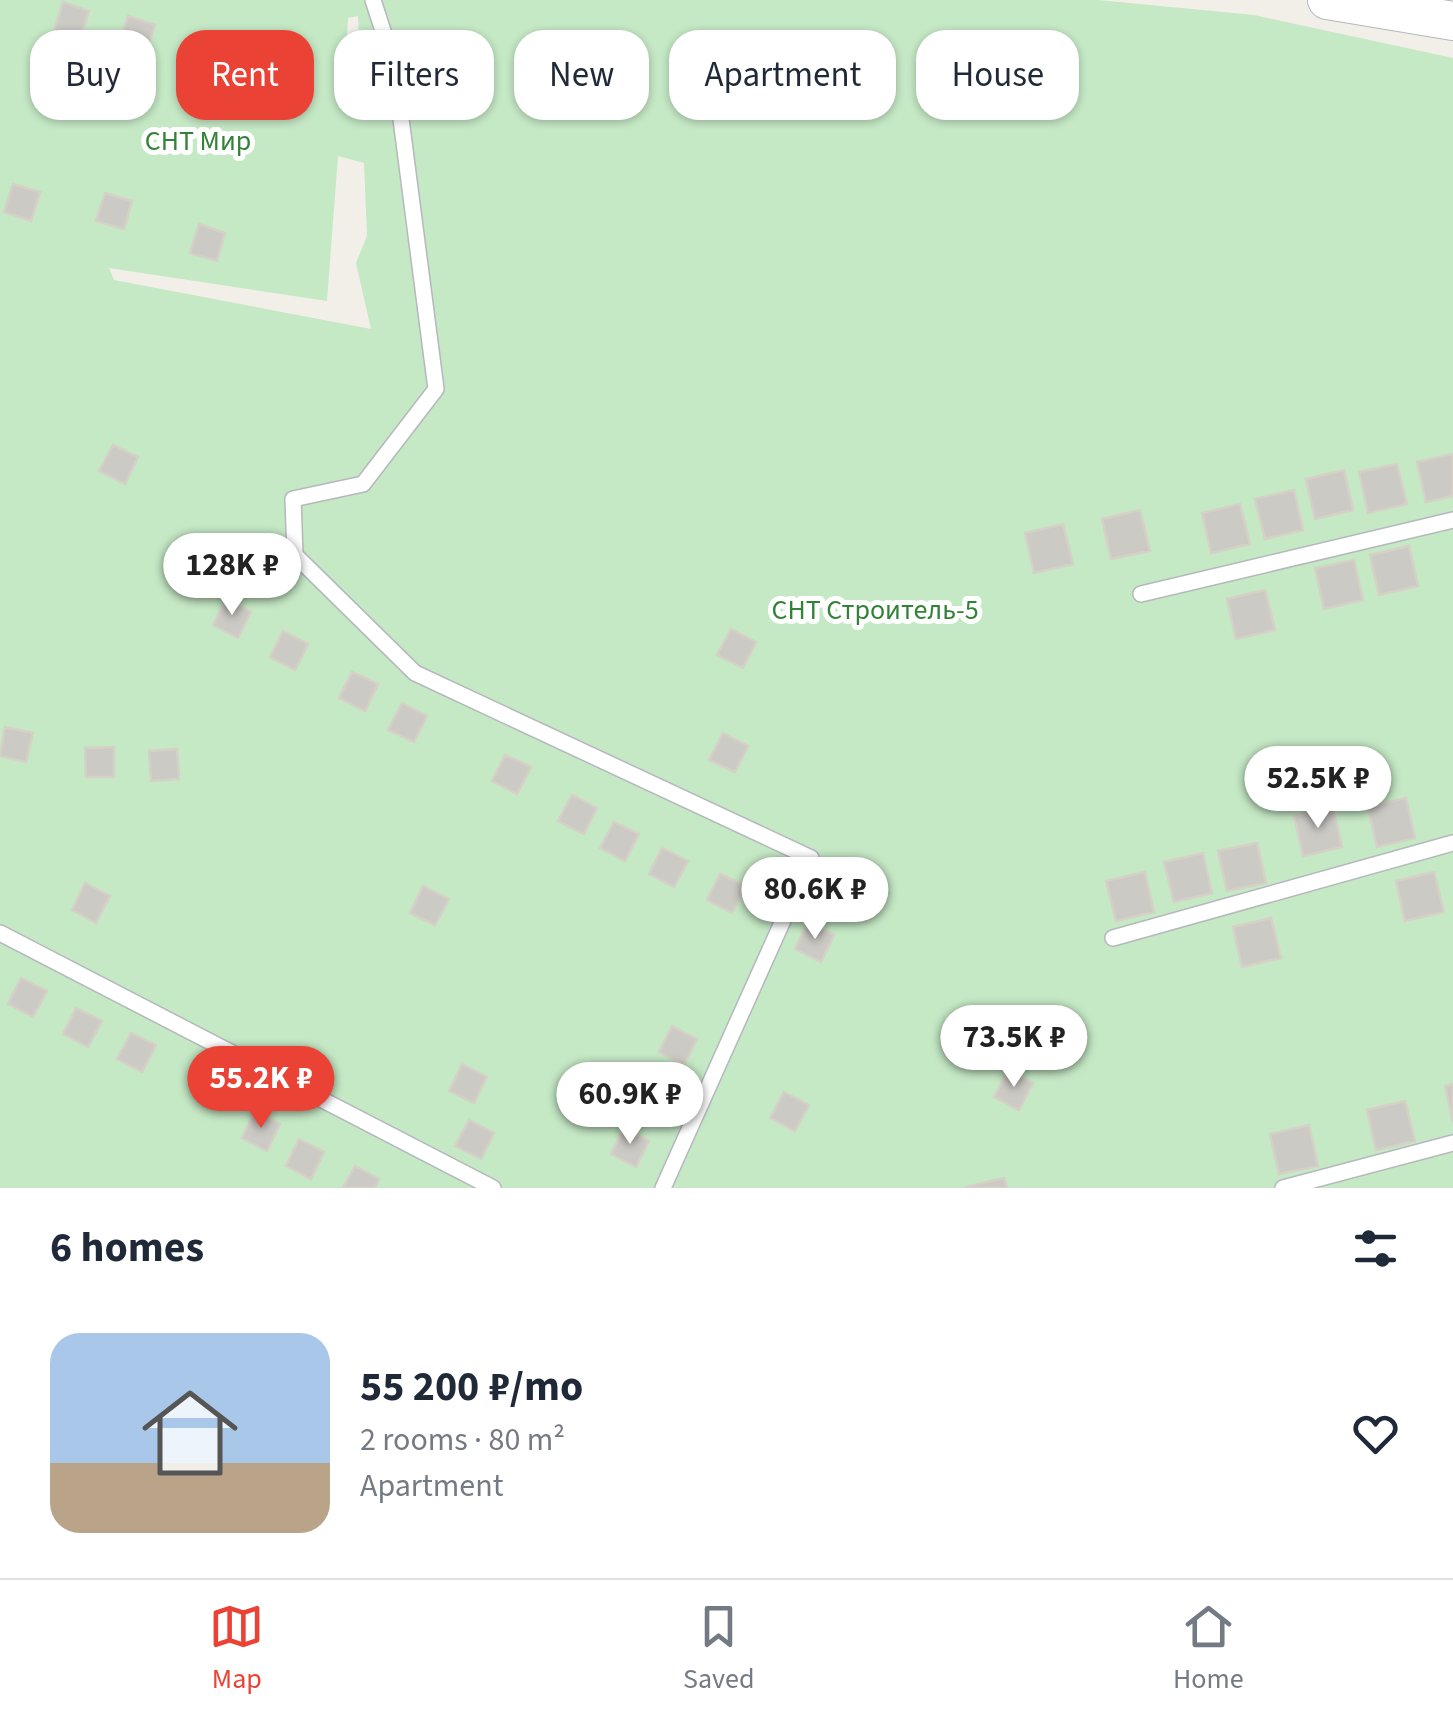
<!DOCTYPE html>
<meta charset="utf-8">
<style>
body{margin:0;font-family:"Source Sans 3",sans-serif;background:#f6f6f7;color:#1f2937;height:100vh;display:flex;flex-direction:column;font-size:38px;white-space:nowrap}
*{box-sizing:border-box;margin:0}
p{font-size:32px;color:#747a83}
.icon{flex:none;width:55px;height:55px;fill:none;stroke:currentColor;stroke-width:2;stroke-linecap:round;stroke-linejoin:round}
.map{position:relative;height:1188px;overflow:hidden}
.sheet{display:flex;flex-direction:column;background:#fff;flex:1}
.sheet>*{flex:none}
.guide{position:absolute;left:30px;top:30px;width:1395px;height:90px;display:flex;gap:20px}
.price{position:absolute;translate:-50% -85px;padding:0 22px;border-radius:35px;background:#fff;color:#222;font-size:32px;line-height:65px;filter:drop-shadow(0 2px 5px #0008)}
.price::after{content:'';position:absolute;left:50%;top:60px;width:30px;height:22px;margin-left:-15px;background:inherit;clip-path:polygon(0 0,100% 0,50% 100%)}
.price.active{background:#ea4335;color:#fff}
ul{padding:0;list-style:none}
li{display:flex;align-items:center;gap:30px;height:250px;padding:0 50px}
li+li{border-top:2px solid #e0e1e3}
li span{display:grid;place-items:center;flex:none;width:280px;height:200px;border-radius:30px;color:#555}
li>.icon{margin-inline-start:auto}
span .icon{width:120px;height:120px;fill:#fffc;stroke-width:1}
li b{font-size:42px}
h2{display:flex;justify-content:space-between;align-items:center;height:120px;padding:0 50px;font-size:42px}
.pill{padding:0 35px;border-radius:30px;background:#fff;box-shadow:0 2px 8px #0004;font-size:35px;line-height:90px}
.pill.active{background:#ea4335;color:#fff}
.tab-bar{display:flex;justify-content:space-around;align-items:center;height:140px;border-top:2px solid #e0e1e3;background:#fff;font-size:28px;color:#747a83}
.tab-bar a{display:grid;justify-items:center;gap:5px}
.tab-bar .active{color:#ea4335}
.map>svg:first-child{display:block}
.green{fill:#c5e8c5;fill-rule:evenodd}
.building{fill:#cccac5;stroke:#d6d1c6;stroke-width:2.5}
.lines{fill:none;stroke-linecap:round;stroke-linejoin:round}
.service-casing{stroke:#b5b8bc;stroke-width:18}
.tertiary-casing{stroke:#b5b8bc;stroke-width:40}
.service{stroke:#fff;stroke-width:15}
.tertiary{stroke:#fff;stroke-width:38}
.labels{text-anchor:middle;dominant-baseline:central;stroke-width:10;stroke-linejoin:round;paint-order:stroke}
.park-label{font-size:28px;fill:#348238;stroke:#fff}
</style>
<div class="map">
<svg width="1453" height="1188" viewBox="0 0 1453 1188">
<rect width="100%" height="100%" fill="#f1efe8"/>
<!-- green -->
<path class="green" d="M 0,0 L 1098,0 L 1254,15 L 1453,58 L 1453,1188 L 0,1188 ZM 358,16 L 360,57 L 344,87 L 348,18 ZM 338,156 L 364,163 L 367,236 L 356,263 L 371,329 L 114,280 L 109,268 L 327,301 Z"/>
<!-- building -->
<path class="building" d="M 63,2 L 89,11 L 80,39 L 54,31 Z
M 128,16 L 155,25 L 146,53 L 119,45 Z
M 228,37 L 255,45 L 246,74 L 219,65 Z
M 13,184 L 40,192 L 31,221 L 4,212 Z
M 105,193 L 132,201 L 124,229 L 96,221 Z
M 199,224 L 225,233 L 217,261 L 190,253 Z
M 113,445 L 138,457 L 125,484 L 99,471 Z
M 1453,454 L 1453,496 L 1426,502 L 1417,462 Z
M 1397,464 L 1407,504 L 1368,513 L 1359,472 Z
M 1344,470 L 1353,510 L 1315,519 L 1306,479 Z
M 1294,490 L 1303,530 L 1265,539 L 1255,499 Z
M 1240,504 L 1250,544 L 1211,553 L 1202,513 Z
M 1140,510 L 1150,551 L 1111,559 L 1102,519 Z
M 1063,524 L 1073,564 L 1034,573 L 1025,533 Z
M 1409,546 L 1418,586 L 1379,595 L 1370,555 Z
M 1354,560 L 1363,600 L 1324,609 L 1315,568 Z
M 1265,590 L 1275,630 L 1236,639 L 1227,599 Z
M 226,599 L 251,612 L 238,638 L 213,625 Z
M 731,629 L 756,642 L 743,668 L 717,655 Z
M 283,631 L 308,644 L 295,670 L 270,657 Z
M 352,672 L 378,684 L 365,711 L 339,698 Z
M 402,703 L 427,716 L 414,742 L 388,730 Z
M 5,727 L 33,733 L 26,762 L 0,756 Z
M 723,733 L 748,746 L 735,772 L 709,760 Z
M 114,747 L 114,777 L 86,777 L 85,748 Z
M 177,749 L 179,779 L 151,781 L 149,751 Z
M 505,755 L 531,767 L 517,794 L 492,781 Z
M 572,795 L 597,808 L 584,834 L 558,821 Z
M 1406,798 L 1415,838 L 1377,847 L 1368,807 Z
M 1333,807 L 1342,847 L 1303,856 L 1294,816 Z
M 614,822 L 639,834 L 625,861 L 600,848 Z
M 1257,843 L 1266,883 L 1227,891 L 1218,851 Z
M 662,848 L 688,861 L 674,887 L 649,874 Z
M 1203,853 L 1212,893 L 1174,902 L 1164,862 Z
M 1145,872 L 1154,912 L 1116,921 L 1106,881 Z
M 1434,872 L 1444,912 L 1405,921 L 1396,881 Z
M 720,874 L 746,886 L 732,913 L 707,900 Z
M 85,883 L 110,896 L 96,923 L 72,910 Z
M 423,886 L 449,899 L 435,925 L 410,913 Z
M 1271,918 L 1281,958 L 1242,967 L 1233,927 Z
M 808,923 L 834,935 L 821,962 L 795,949 Z
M 21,978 L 47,991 L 33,1017 L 8,1004 Z
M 76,1008 L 102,1021 L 88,1047 L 63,1034 Z
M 672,1026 L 697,1039 L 684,1065 L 659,1052 Z
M 131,1033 L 156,1045 L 142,1072 L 117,1059 Z
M 462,1064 L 487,1077 L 474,1103 L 449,1091 Z
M 1008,1070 L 1033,1083 L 1019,1110 L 994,1097 Z
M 650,1076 L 676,1089 L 662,1115 L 637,1102 Z
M 1453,1084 L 1453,1122 L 1445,1086 Z
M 784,1092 L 809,1105 L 795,1131 L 770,1118 Z
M 1405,1101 L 1415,1141 L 1376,1150 L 1367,1110 Z
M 255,1111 L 280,1124 L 267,1151 L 242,1138 Z
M 469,1120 L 494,1133 L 481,1159 L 455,1146 Z
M 1309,1125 L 1318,1166 L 1279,1174 L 1270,1134 Z
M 624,1128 L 649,1141 L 636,1167 L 611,1154 Z
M 299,1139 L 324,1152 L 311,1179 L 286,1166 Z
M 355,1166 L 379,1179 L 375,1188 L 343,1188 Z
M 1004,1178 L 1007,1188 L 967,1188 L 966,1187 Z"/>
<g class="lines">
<defs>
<path id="service" d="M 373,0 L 394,65 L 436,389 L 363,484 L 293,499 L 295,555 L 415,673 L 811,858 L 663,1188
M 1141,594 L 1453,520
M 0,933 L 493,1188
M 1113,938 L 1453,843
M 1283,1188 L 1453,1143"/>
<path id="tertiary" d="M 1327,0 L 1453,21"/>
</defs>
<!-- service casing -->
<use href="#service" class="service-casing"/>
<!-- tertiary casing -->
<use href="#tertiary" class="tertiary-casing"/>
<!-- service -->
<use href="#service" class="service"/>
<!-- tertiary -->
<use href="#tertiary" class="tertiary"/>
</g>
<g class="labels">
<!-- park labels -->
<g class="park-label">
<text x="198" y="141">СНТ Мир</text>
<text x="875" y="610">СНТ Строитель-5</text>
</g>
</g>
</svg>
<b class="price" style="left:232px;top:618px">128K ₽</b>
<b class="price" style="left:1318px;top:831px">52.5K ₽</b>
<b class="price" style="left:815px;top:942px">80.6K ₽</b>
<b class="price" style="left:1014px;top:1090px">73.5K ₽</b>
<b class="price active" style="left:261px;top:1131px">55.2K ₽</b>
<b class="price" style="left:630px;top:1147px">60.9K ₽</b>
<div class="guide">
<a class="pill">Buy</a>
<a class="pill active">Rent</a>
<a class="pill">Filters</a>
<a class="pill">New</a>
<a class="pill">Apartment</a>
<a class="pill">House</a>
</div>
</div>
<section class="sheet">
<h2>6 homes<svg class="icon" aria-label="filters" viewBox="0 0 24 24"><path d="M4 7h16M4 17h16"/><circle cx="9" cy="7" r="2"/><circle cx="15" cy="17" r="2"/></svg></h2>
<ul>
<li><span style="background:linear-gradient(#a9c7e8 65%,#b9a48a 0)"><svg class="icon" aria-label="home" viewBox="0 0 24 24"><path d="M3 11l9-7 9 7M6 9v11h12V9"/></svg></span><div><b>55 200 ₽/mo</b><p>2 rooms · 80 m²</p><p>Apartment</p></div><svg class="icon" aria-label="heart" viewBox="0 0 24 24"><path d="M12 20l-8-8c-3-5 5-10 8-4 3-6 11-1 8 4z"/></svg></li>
</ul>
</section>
<nav class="tab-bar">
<a class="active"><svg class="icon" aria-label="map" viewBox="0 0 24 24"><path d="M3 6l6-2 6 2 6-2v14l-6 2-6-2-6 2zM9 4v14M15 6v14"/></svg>Map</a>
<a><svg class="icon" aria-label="saved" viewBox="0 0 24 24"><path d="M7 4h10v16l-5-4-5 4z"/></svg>Saved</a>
<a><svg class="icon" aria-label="home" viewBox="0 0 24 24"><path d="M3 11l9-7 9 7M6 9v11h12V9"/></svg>Home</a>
</nav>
